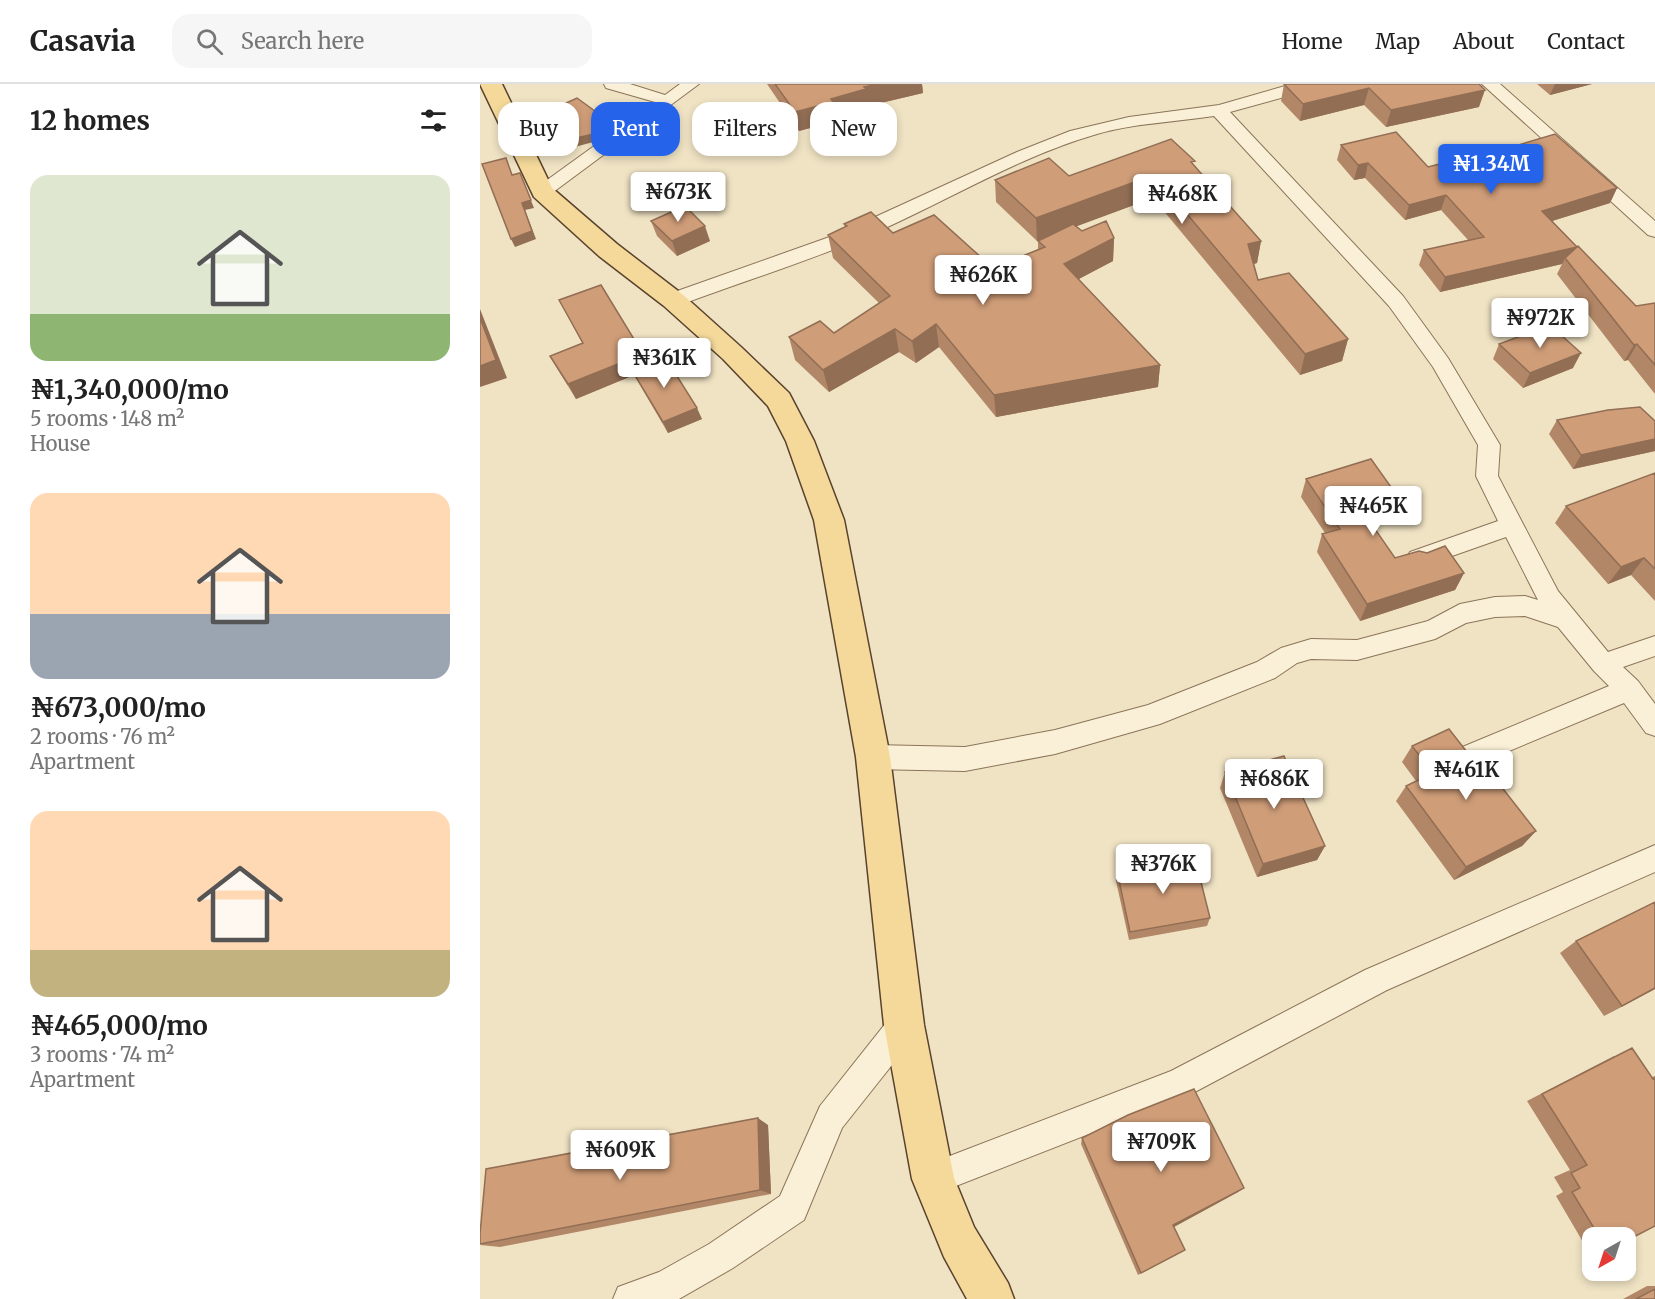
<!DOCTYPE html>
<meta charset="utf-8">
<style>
body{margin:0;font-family:Merriweather,serif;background:#f6f6f6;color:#222;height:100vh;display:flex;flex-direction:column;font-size:22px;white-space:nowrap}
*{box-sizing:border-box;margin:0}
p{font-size:20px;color:#767676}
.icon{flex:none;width:33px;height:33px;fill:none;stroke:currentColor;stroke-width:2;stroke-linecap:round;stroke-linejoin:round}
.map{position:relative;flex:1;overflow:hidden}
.details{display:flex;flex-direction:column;background:#fff;width:480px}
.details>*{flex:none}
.banner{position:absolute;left:18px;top:18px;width:570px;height:54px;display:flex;gap:12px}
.needle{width:39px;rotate:219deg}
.controls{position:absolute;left:1102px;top:1143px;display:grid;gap:12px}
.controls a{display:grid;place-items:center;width:54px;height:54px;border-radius:12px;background:#fff;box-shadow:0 3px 9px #0003;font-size:30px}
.price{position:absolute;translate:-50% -51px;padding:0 14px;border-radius:6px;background:#fff;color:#222;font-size:20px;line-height:39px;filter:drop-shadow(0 2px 3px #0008)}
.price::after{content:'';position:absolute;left:50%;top:36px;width:18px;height:14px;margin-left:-9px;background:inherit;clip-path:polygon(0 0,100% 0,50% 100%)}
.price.on{background:#2563eb;color:#fff}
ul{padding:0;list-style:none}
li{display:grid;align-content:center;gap:12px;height:318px;padding:0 30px}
li span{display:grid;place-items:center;height:186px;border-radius:18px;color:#555}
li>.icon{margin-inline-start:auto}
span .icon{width:108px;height:108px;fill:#fffc;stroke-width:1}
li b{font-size:26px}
h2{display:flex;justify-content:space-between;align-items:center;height:72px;padding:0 30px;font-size:26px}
.chip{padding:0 21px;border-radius:18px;background:#fff;box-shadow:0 3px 9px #0003;font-size:21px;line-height:54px}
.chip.on{background:#2563eb;color:#fff}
header{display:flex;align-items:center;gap:36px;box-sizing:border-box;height:84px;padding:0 30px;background:#fff;border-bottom:2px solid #e0e0e0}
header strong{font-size:28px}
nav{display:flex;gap:33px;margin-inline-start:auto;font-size:21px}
.search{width:420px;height:54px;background:#f6f6f6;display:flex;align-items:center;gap:15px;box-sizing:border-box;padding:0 21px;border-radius:18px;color:#767676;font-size:22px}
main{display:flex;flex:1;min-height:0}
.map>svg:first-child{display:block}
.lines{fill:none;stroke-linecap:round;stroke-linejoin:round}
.street-casing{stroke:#8b7459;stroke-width:2}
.primary-casing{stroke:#59422e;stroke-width:3}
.street{fill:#faf0d7;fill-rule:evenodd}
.primary{fill:#f4d99a;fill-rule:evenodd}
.wall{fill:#b28767}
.shaded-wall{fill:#916e54}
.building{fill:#cf9d78;stroke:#916e54;stroke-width:1.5}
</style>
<header>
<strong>Casavia</strong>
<div class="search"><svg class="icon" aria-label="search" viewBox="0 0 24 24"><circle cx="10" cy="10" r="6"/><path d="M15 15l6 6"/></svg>Search here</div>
<nav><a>Home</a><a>Map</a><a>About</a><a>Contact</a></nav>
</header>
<main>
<section class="details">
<h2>12 homes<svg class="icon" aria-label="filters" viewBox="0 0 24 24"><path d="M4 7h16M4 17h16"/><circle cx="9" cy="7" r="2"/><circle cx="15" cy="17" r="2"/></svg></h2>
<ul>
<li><span style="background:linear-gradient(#dfe7d0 75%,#8fb573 0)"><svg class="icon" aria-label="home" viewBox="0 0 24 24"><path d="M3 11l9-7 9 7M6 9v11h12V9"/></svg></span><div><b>₦1,340,000/mo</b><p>5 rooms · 148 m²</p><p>House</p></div></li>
<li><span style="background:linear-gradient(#ffd9b3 65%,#9aa5b1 0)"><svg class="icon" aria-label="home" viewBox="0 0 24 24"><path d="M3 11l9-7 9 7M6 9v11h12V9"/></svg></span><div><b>₦673,000/mo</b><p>2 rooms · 76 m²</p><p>Apartment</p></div></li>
<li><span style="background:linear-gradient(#ffd9b3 75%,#c2b280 0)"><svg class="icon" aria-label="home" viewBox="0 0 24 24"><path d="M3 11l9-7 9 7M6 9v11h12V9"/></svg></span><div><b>₦465,000/mo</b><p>3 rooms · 74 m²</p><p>Apartment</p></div></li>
</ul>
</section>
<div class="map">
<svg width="1175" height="1215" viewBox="0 0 1175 1215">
<rect width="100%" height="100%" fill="#f0e3c4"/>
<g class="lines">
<defs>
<path id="street" d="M 124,0 L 150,0 L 185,11 L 200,0 L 219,0 L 68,112 L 56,112 L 53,108 L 56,104 L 175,18 L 126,4 Z
M 812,0 L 839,0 L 837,4 L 750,28 L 923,212 L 968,274 L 1020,361 L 1018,392 L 1078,507 L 1128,568 L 1175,552 L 1175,572 L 1143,583 L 1158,597 L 1175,620 L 1175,652 L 1166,649 L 1144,619 L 998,680 L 989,684 L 980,680 L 976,672 L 980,664 L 1129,602 L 1114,587 L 1078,543 L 1045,532 L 1015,533 L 986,539 L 955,555 L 877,576 L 831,575 L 817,579 L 795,594 L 680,640 L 575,670 L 485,687 L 393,685 L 384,681 L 380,673 L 384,665 L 393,661 L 485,663 L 575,646 L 668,621 L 777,578 L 801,564 L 831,555 L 877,556 L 948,537 L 980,520 L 1015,513 L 1045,512 L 1058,516 L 1026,453 L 938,484 L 930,482 L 926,475 L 930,468 L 1018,437 L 996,392 L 998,361 L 953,283 L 909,222 L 734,32 C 695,38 655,39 617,50 C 541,72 472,114 401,146 C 336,175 267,196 200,221 L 193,223 L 186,221 L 183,216 L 186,211 L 358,150 L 537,68 L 590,47 L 649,33 L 739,21 Z
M 1002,0 L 1020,0 L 1175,137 L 1175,153 L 1168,151 Z
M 1175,761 L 1175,788 L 907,906 L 711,1010 L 453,1111 L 441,1107 L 437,1095 L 441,1083 L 691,987 L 885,886 Z
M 424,926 L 435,930 L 439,941 L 435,952 L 362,1044 L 324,1136 L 253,1184 L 199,1215 L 133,1215 L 138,1203 L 179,1188 L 229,1160 L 300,1112 L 340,1022 L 413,930 Z"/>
<path id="primary" d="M 0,0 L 22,0 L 72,104 L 137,160 L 202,210 L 261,263 L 309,309 L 334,357 L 364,436 L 410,673 L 444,941 L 474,1094 L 494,1143 L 528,1199 L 534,1215 L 487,1215 L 464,1173 L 432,1095 L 404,941 L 376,673 L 334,436 L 306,357 L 288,322 L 243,275 L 184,222 L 119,172 L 54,113 Z"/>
</defs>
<!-- street casing -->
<use href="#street" class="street-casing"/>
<!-- primary casing -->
<use href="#primary" class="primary-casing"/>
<!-- street -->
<use href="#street" class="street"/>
<!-- primary -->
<use href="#primary" class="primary"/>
</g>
<!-- wall -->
<path class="wall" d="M 287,0 L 442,0 L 443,9 L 388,22 L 389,24 L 355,33 L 356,37 L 319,47 Z
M 804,0 L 999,0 L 999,23 L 906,43 L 884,21 L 820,37 L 801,17 Z
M 1057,0 L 1112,0 L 1070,11 Z
M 861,61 L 948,83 L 975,80 L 1137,104 L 1130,119 L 1072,137 L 1156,222 L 1175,219 L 1175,310 L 1148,276 L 1144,277 L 1077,190 L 1082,180 L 960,208 L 939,181 L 944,166 L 988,156 L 961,126 L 925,136 L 885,94 L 874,96 L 857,76 Z
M 714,82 L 781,157 L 777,179 L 774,180 L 778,196 L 868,255 L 862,277 L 820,291 L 673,114 L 596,142 L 602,147 L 634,154 L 633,177 L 598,195 L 680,281 L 678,303 L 516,333 L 459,263 L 436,279 L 419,268 L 349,308 L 315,276 L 309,253 L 354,249 L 399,219 L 353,174 L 348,151 L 365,143 L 364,140 L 413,149 L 513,184 L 558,165 L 558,157 L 565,153 L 557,157 L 516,118 L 515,96 L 589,92 Z
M 171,137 L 230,157 L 197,172 L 177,152 Z
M 79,216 L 167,278 L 222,335 L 188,349 L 154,291 L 96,315 L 78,286 L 70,272 L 102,259 Z
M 1019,260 L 1093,284 L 1043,304 L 1013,275 Z
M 1077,336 L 1175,337 L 1175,367 L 1093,385 L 1069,350 Z
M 1175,389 L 1175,517 L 1151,491 L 1128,500 L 1075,439 L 1086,422 Z
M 826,395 L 916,410 L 909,428 L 888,435 L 915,474 L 984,489 L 975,506 L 880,537 L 837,468 L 842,450 L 845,449 L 821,413 Z
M 932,662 L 990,672 L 1056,747 L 1042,762 L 974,796 L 916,717 L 926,702 L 936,697 L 922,678 Z
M 745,688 L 845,762 L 837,776 L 777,793 L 740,704 Z
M 637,787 L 730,834 L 727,842 L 649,856 L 636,797 Z
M 1175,818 L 1175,905 L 1124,932 L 1080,869 L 1096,857 Z
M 1134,972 L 1172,993 L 1175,992 L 1175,1142 L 1146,1154 L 1113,1154 L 1113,1169 L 1110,1170 L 1076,1112 L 1083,1108 L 1074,1093 L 1090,1086 L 1047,1017 Z
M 288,1041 L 291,1110 L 20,1163 L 0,1161 Z
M 602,1054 L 758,1108 L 694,1143 L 705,1166 L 658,1191 L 601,1060 Z
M 1167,1202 L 1175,1202 L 1175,1215 L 1143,1215 Z"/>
<!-- shaded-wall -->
<path class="shaded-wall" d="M 398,0 L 442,0 L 443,9 L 388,22 L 389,24 L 355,33 L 356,37 L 319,47 L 315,28 L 351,15 L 384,3 Z
M 1075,0 L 1112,0 L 1070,11 Z
M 889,4 L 884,21 L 820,37 L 823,20 Z
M 1005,6 L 999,23 L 906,43 L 911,26 Z
M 130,38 L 133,46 L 117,57 L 91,64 L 87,56 Z
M 888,79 L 885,94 L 874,96 L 878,81 Z
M 40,89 L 54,124 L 45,126 L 56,155 L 35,163 L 31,155 L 42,119 Z
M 674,91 L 673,114 L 557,157 L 556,134 Z
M 1137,104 L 1130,119 L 1056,142 L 1062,127 Z
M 966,111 L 961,126 L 925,136 L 929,121 Z
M 225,142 L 230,157 L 197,172 L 192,157 Z
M 634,154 L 633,177 L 584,203 L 584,180 Z
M 781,157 L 777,179 L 765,182 L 768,160 Z
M 1097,163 L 1085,174 L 1082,180 L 960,208 L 965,193 Z
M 0,225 L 27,294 L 0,303 Z
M 456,240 L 459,263 L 436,279 L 432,257 Z
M 415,245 L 419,268 L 349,308 L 343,286 Z
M 868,255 L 862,277 L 820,291 L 825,270 Z
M 1157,260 L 1148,276 L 1144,277 L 1154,261 Z
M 1101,269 L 1093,284 L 1043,304 L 1050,289 Z
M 163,270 L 169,284 L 150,283 L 154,291 L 96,315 L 88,300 Z
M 680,281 L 678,303 L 516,333 L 514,311 Z
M 217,324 L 222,335 L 188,349 L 183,338 Z
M 1175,355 L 1175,367 L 1093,385 L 1101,371 Z
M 916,410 L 909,428 L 873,439 L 879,422 Z
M 1164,474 L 1151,491 L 1128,500 L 1141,483 Z
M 984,489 L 975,506 L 880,537 L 887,520 Z
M 1056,747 L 1042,762 L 974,796 L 986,783 Z
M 845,762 L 837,776 L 777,793 L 783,780 Z
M 1175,904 L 1175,905 L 1124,932 L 1142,922 Z
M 278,1034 L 288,1041 L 291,1110 L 280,1106 Z
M 764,1104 L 758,1108 L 690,1145 L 693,1141 Z"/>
<!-- building -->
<path class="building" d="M 295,0 L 398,0 L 384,3 L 386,5 L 351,15 L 353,18 L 315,28 Z
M 804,0 L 999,0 L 1005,6 L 911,26 L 889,4 L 823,20 Z
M 97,14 L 130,38 L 114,50 L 87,56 L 75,24 Z
M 916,48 L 948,83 L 971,77 L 975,80 L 1075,50 L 1137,104 L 1062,127 L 1097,163 L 965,193 L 944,166 L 1004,153 L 966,111 L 929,121 L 888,79 L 878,81 L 861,61 Z
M 691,55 L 715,77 L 711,78 L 781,157 L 768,160 L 778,196 L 809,189 L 868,255 L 825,270 L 674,91 L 556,134 L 515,96 L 569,74 L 589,92 Z
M 26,74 L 32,91 L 40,89 L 51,116 L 42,119 L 52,147 L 31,155 L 2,80 Z
M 205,122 L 225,142 L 192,157 L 171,137 Z
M 391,128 L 413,149 L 454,131 L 513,184 L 565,163 L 558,157 L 593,140 L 602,147 L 626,137 L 634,154 L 584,180 L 680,281 L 514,311 L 456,240 L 432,257 L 415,245 L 343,286 L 309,253 L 340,237 L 354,249 L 410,212 L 348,151 L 367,142 L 364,140 Z
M 1098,162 L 1156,222 L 1175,219 L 1175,281 L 1157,260 L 1154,261 L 1085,174 Z
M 121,201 L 163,270 L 88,300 L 70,272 L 103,259 L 79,216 Z
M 0,234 L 16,276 L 0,282 Z
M 1070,241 L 1101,269 L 1050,289 L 1019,260 Z
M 185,273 L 217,324 L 183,338 L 150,283 Z
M 1160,323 L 1175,337 L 1175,355 L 1101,371 L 1077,336 L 1128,326 Z
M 891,375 L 916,410 L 879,422 L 915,474 L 939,467 L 947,469 L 965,462 L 984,489 L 887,520 L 842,450 L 860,445 L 826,395 Z
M 1175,389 L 1175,485 L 1164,474 L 1141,483 L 1086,422 Z
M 969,645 L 990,672 L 995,669 L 1056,747 L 986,783 L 926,702 L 953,689 L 932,662 Z
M 804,672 L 845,762 L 783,780 L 745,688 Z
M 715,774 L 730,834 L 650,848 L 637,787 Z
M 1175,818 L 1175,904 L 1142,922 L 1096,857 Z
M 1152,964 L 1173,995 L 1175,994 L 1175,1142 L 1146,1157 L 1146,1154 L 1120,1154 L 1092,1108 L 1100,1104 L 1091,1089 L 1107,1081 L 1062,1010 Z
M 714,1005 L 764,1104 L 693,1141 L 705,1166 L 661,1189 L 602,1054 L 648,1031 Z
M 278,1034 L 280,1106 L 0,1160 L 0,1150 L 6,1085 Z
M 1175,1205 L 1175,1215 L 1156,1215 Z"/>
</svg>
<div class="controls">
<a><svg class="needle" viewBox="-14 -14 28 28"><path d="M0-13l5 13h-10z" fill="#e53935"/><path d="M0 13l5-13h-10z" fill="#767676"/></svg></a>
</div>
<b class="price on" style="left:1011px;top:111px">₦1.34M</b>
<b class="price" style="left:198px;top:139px">₦673K</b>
<b class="price" style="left:702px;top:141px">₦468K</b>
<b class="price" style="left:503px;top:222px">₦626K</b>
<b class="price" style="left:1060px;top:265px">₦972K</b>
<b class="price" style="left:184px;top:305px">₦361K</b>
<b class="price" style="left:893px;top:453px">₦465K</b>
<b class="price" style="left:986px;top:717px">₦461K</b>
<b class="price" style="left:794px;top:726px">₦686K</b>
<b class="price" style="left:683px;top:811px">₦376K</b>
<b class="price" style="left:681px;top:1089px">₦709K</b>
<b class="price" style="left:140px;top:1097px">₦609K</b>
<div class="banner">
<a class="chip">Buy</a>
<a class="chip on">Rent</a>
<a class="chip">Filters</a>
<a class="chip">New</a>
</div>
</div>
</main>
